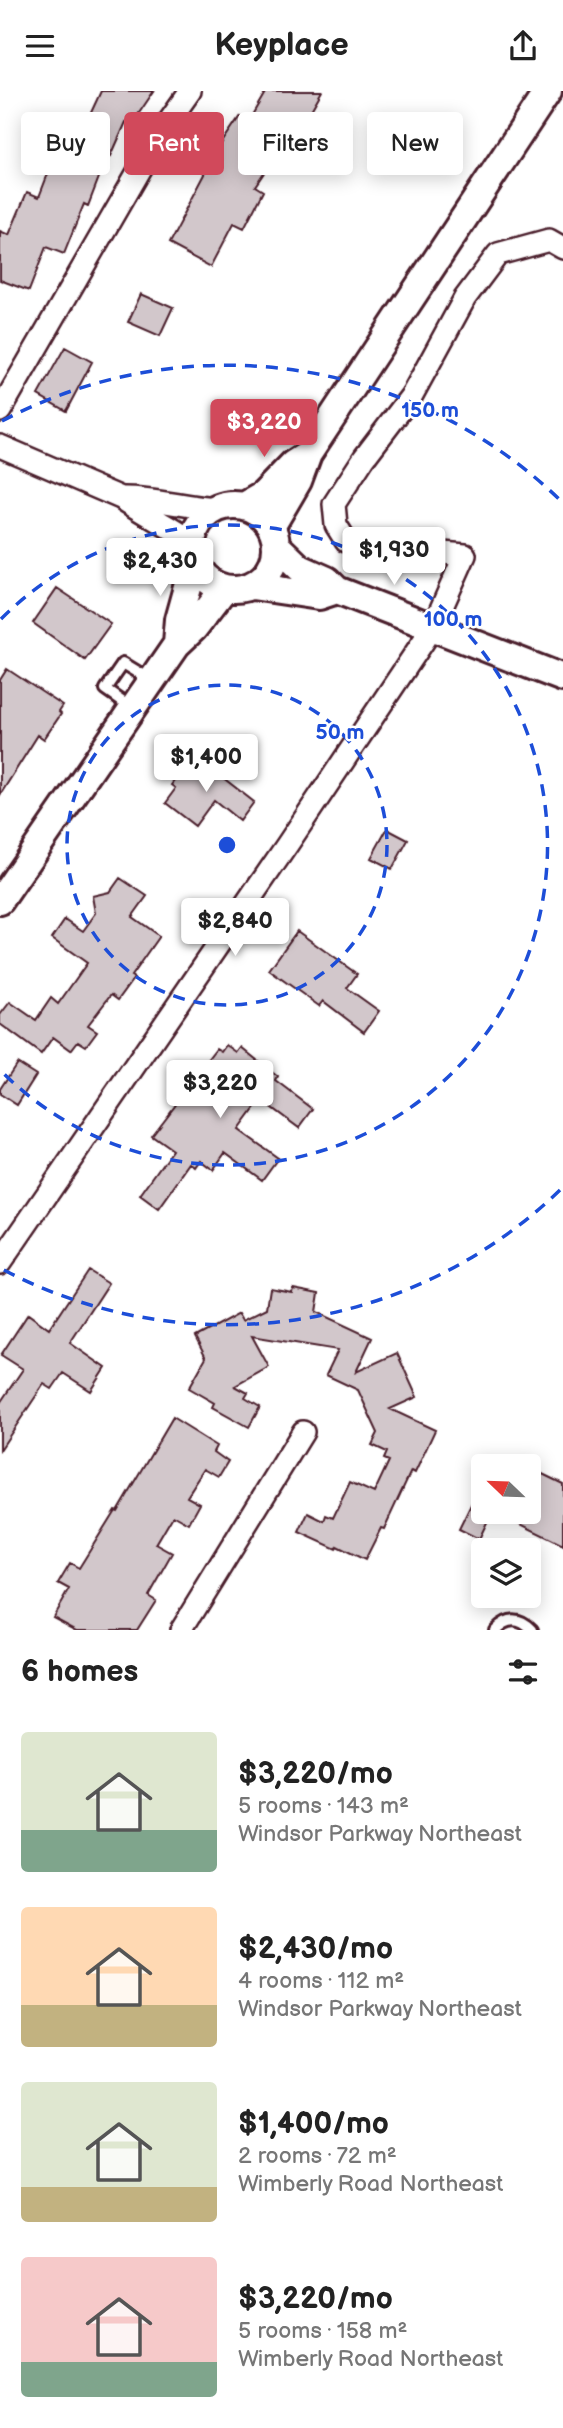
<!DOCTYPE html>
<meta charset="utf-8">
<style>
body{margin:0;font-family:"Balsamiq Sans",sans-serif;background:#f2f2f2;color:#222;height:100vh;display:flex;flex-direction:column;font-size:26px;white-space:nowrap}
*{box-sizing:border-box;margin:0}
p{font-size:23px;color:#767676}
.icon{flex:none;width:38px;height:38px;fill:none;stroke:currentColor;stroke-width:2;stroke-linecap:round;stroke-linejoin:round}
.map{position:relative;height:1539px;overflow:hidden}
.sheet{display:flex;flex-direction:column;background:#fff;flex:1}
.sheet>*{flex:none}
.top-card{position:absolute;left:21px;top:21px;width:522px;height:63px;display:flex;gap:14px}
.needle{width:46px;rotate:293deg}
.tools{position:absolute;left:471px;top:1363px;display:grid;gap:14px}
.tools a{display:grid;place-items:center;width:70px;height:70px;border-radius:7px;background:#fff;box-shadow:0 4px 18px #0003;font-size:35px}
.price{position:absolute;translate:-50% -60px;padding:0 16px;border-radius:7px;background:#fff;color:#222;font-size:23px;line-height:46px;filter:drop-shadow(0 2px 4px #0008)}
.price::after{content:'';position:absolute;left:50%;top:42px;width:21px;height:16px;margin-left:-10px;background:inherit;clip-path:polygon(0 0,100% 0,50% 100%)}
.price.active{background:#d1495b;color:#fff}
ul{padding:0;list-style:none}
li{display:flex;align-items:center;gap:21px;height:175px;padding:0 21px}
li span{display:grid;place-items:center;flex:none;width:196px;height:140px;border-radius:7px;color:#555}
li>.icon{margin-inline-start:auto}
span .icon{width:84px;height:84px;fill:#fffc;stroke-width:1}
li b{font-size:30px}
h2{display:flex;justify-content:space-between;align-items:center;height:84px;padding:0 21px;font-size:30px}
.pill{padding:0 24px;border-radius:7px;background:#fff;box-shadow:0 4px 18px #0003;font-size:24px;line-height:63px}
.pill.active{background:#d1495b;color:#fff}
header{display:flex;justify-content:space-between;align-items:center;height:91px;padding:0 21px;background:#fff;font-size:32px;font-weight:700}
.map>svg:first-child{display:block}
.building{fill:#d2c7cb;stroke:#4a1f2b;stroke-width:2}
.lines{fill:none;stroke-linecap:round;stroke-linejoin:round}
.service-casing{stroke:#4a1f2b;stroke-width:16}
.minor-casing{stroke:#4a1f2b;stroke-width:26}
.tertiary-casing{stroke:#4a1f2b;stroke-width:32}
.service{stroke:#fff;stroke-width:10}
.minor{stroke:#fff;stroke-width:21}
.tertiary{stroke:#fff;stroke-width:26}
.ring{fill:none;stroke:#1d4ed8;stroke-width:3.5;stroke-dasharray:12 9}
.centre{fill:#1d4ed8;stroke:#fff;stroke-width:3.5}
.ring-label{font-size:21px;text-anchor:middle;font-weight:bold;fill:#1d4ed8;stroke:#fff;stroke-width:5;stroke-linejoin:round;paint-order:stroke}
</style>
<header><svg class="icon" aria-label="menu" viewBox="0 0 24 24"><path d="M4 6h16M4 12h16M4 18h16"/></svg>Keyplace<svg class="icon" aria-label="share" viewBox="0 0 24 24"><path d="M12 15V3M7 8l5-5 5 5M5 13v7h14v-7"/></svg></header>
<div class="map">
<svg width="563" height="1539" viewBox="0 0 563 1539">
<rect width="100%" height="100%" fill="#fff"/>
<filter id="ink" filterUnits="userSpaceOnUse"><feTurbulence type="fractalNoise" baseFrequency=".0143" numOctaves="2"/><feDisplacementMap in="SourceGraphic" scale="14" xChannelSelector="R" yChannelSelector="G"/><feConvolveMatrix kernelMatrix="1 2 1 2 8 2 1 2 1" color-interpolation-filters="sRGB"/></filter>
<g filter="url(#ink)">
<!-- building -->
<path class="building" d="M 101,0 L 154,0 L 131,34 L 126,31 L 111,65 L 108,63 L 88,115 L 84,113 L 64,163 L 46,156 L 29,200 L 0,189 L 0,140 L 9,144 L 27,101 L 39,106 L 56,62 L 70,67 Z
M 266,0 L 322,0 L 294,49 L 288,46 L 255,95 L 263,100 L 244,137 L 234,132 L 211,176 L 168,153 L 221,53 L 240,25 L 248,31 Z
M 141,203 L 173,217 L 160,245 L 128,231 Z
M 65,256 L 92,271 L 66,320 L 38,304 Z
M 57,497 L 111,533 L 85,569 L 33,532 Z
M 7,578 L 63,615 L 59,621 L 61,623 L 44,648 L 38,644 L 0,704 L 0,589 Z
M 199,668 L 254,711 L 240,730 L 214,709 L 195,735 L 165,712 L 176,697 L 172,694 L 184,678 L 189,681 Z
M 387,738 L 408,749 L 392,778 L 371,767 Z
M 120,787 L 147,805 L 132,826 L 159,845 L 131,885 L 134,887 L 118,909 L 111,904 L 88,934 L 97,940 L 86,955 L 78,950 L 71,959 L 53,946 L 41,963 L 0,933 L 0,924 L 10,911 L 36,929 L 51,907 L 58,913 L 87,872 L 52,847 L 65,828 L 83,840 L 96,822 L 93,805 L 110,801 Z
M 297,840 L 357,883 L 347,897 L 379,920 L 364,941 L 323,910 L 319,915 L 269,879 Z
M 227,954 L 238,962 L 242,957 L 278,986 L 276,990 L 313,1018 L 299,1037 L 261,1009 L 239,1039 L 278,1067 L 262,1089 L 225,1062 L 213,1079 L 201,1070 L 196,1077 L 191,1073 L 159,1118 L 140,1104 L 172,1059 L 151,1044 L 217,958 L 222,961 Z
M 17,972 L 36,984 L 17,1014 L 0,1003 L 0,998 Z
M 88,1179 L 109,1192 L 70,1252 L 106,1277 L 91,1300 L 63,1282 L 52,1298 L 44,1293 L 0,1359 L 0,1312 L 23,1278 L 1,1264 L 28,1223 L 49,1238 Z
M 270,1197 L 292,1201 L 293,1197 L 319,1202 L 316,1221 L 372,1247 L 356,1281 L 397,1262 L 417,1306 L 390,1318 L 435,1339 L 415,1382 L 411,1380 L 384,1438 L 381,1437 L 365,1469 L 337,1455 L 336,1458 L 299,1441 L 308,1422 L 324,1430 L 326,1424 L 333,1427 L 350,1391 L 374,1402 L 389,1370 L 384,1368 L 387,1361 L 372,1354 L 378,1342 L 358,1299 L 326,1284 L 338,1259 L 252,1245 L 269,1276 L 235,1295 L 248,1302 L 245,1307 L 260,1316 L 249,1336 L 213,1316 L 215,1312 L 189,1297 L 206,1267 L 195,1246 L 239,1222 L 243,1229 L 267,1217 Z
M 172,1327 L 217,1355 L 214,1361 L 228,1371 L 219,1386 L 205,1378 L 187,1406 L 200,1413 L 189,1433 L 173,1424 L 156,1453 L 172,1462 L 148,1504 L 156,1509 L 137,1539 L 77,1539 L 53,1526 L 69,1498 L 58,1492 L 70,1472 L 79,1477 L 115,1419 L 117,1420 Z
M 528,1376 L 563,1393 L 563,1454 L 496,1421 L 528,1421 Z
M 483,1389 L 483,1421 L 492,1421 L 479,1448 L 459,1438 Z"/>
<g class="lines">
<defs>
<path id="service" d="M 132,617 L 105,598 L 123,572 L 151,589
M 495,1539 C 507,1526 520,1526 532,1539"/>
<path id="minor" d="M 0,320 L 161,41 L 190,0
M 0,355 L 121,407 C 144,423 169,435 192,451
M 121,407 C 153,406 184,416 216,418
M 0,1172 L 287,754 L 433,536 L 465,464 L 409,459 L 381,462 L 362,459 L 346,450 L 336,434 L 334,413 L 364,367 L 412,304 L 465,207 L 498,163 L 549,149 L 563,157
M 181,1539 L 303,1341"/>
<path id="tertiary" d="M192 456a42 42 0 1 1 84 0a42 42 0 1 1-84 0Z
M 244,415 L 263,404 L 293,373 L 304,366
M 271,436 L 298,390 L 308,363 L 548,0
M 277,455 L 300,477 L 327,489 L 337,499 L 563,587
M 252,495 L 319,505 L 337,499
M 177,553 L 179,529 L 195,471
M 0,810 L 177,553 L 194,537 L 224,498"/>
</defs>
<!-- service casing -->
<use href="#service" class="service-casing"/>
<!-- minor casing -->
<use href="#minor" class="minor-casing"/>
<!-- tertiary casing -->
<use href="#tertiary" class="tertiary-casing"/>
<!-- service -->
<use href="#service" class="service"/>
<!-- minor -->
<use href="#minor" class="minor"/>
<!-- tertiary -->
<use href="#tertiary" class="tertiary"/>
</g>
</g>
<!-- distance rings -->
<g class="ring">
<circle cx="227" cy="754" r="160"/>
<path d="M1 528A320 320 0 1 1 1 980"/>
<path d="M560 1099A480 480 0 0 1 2 1178M2 330A480 480 0 0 1 560 409"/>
</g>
<circle cx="227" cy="754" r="10" class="centre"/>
<g class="ring-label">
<text x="430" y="326">150 m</text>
<text x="453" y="535">100 m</text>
<text x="340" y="648">50 m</text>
</g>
</svg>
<div class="tools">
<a><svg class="needle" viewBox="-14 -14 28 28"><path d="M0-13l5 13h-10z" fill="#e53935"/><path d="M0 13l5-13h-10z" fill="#767676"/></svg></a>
<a><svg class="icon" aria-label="layers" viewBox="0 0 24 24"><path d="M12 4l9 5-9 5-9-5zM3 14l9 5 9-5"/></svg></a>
</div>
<b class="price active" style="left:264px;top:368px">$3,220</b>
<b class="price" style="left:394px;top:496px">$1,930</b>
<b class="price" style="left:160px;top:507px">$2,430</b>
<b class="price" style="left:206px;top:703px">$1,400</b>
<b class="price" style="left:235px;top:867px">$2,840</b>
<b class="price" style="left:220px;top:1029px">$3,220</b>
<div class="top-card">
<a class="pill">Buy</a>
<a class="pill active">Rent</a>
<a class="pill">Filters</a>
<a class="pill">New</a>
</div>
</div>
<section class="sheet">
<h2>6 homes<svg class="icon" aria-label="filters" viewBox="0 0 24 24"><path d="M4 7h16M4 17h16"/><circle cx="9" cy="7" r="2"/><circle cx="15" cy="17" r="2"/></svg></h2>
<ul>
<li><span style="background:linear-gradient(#dfe7d0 70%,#7fa58c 0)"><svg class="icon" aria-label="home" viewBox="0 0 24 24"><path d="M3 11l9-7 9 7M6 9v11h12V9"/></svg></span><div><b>$3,220/mo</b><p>5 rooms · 143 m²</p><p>Windsor Parkway Northeast</p></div></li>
<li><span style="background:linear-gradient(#ffd9b3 70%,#c2b280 0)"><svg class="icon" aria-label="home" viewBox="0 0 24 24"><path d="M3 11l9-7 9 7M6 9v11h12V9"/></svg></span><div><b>$2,430/mo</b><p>4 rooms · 112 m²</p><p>Windsor Parkway Northeast</p></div></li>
<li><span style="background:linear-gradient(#dfe7d0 75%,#c2b280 0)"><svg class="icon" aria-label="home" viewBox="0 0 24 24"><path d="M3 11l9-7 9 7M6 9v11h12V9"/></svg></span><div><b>$1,400/mo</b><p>2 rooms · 72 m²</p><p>Wimberly Road Northeast</p></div></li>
<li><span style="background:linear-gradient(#f6c9c9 75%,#7fa58c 0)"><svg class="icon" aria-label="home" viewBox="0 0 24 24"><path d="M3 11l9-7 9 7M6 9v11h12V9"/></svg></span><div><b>$3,220/mo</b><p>5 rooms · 158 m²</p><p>Wimberly Road Northeast</p></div></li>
</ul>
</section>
